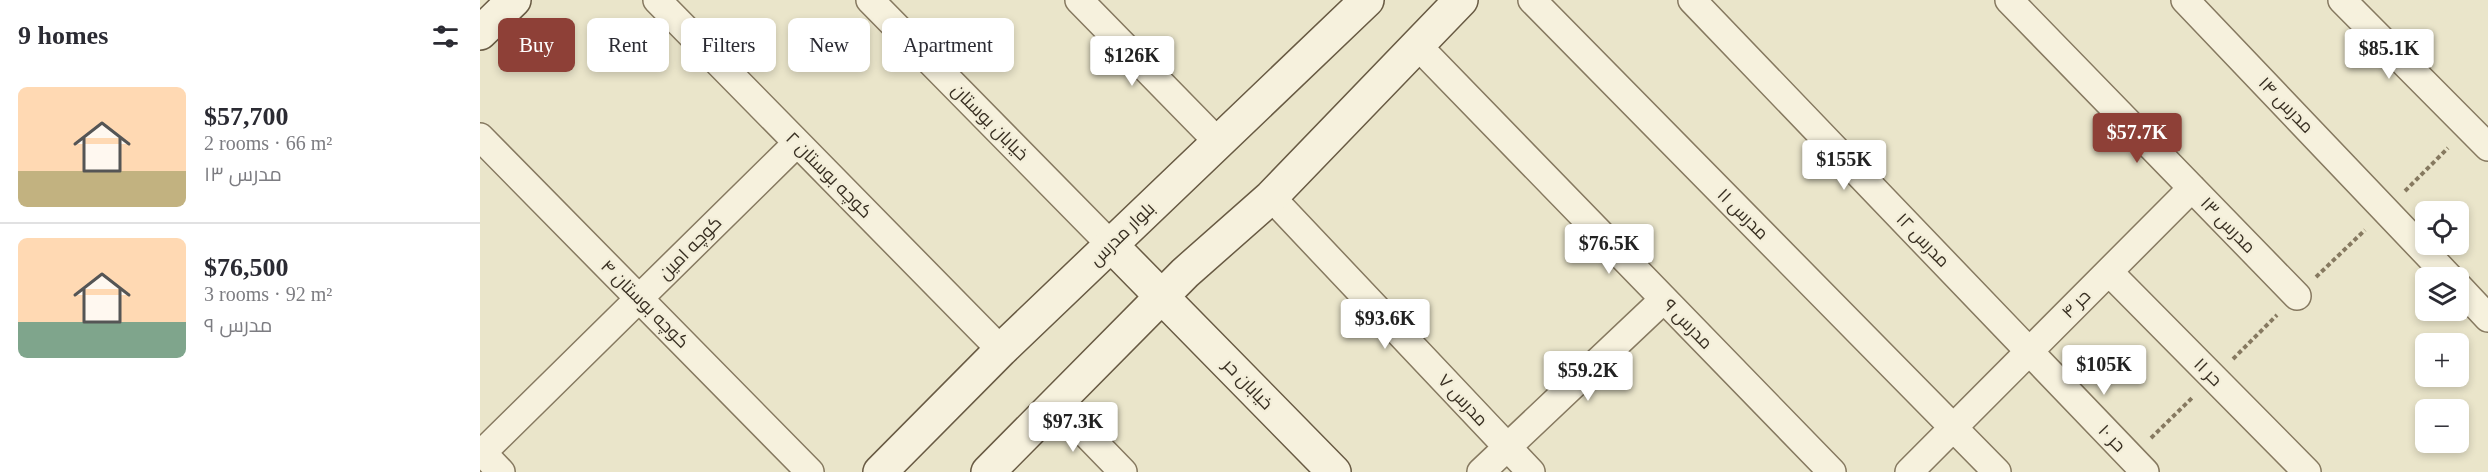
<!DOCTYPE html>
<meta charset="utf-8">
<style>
body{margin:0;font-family:"Times New Roman",Cairo,serif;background:#f7f7f7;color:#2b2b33;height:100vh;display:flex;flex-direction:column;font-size:22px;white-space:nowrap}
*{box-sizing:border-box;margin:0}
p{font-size:20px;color:#7c7c81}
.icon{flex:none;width:33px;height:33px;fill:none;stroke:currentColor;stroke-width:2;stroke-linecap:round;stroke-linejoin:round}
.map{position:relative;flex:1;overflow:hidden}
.drawer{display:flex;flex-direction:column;background:#fff;width:480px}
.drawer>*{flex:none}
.guide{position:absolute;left:18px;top:18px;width:570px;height:54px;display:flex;gap:12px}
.fabs{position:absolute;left:1935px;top:201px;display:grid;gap:12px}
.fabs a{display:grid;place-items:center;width:54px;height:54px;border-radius:9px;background:#fff;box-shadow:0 3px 9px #0003;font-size:30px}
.price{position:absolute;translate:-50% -51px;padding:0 14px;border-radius:6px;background:#fff;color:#222;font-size:20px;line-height:39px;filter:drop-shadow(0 2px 3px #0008)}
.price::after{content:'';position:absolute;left:50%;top:36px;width:18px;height:14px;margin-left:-9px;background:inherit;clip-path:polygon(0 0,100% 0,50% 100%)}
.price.on{background:#8e4037;color:#fff}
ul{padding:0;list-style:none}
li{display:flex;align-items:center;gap:18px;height:150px;padding:0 18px}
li+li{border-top:2px solid #e1e1e2}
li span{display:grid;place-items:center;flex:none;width:168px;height:120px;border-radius:9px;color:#555}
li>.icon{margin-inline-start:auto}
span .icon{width:72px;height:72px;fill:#fffc;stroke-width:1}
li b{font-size:26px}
h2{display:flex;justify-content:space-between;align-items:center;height:72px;padding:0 18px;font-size:26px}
.chip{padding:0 21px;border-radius:9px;background:#fff;box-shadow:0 3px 9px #0003;font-size:21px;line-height:54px}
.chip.on{background:#8e4037;color:#fff}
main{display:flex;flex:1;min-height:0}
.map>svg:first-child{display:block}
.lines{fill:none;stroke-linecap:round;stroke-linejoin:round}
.street-casing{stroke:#867960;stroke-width:30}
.secondary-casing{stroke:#685a43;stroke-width:36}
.path{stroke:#867960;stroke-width:4;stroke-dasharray:4.5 3;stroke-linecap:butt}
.street{stroke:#f6f1dd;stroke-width:27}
.secondary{stroke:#f6f1dd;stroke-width:33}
.labels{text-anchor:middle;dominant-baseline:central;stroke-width:4.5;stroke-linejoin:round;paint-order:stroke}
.street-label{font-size:18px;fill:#382f22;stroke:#f3eed9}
</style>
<main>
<section class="drawer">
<h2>9 homes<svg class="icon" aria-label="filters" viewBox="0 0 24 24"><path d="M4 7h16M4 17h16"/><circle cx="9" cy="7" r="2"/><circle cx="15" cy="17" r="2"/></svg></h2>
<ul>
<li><span style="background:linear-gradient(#ffd9b3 70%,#c2b280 0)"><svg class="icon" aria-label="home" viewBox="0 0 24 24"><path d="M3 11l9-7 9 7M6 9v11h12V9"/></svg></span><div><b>$57,700</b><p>2 rooms · 66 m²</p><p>مدرس ۱۳</p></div></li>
<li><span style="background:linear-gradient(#ffd9b3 70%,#7fa58c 0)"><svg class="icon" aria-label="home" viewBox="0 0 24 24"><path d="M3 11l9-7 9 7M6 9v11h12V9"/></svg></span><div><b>$76,500</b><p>3 rooms · 92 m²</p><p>مدرس ۹</p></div></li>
</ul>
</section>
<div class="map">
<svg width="2008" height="472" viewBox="0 0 2008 472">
<rect width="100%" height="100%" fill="#eae5ca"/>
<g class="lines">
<defs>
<path id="street" d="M 177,0 L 521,350
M 390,0 L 631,245
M 599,0 L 738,142
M 1052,0 L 1517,472
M 1212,0 L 1665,472
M 1529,0 L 1817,296
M 1705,0 L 1970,278
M 1862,0 L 2008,147
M 938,46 L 1352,472
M 0,137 L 330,472
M 791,197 L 1051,472
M 1629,272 L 1827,472
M 1978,286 L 2008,318
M 576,403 L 643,472
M 0,450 L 21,472
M 0,455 L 317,143
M 1001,472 L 1184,299
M 1429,472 L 1712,188"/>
<path id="secondary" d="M 0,33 L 34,0
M 631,245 L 854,472
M 400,472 L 521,350 L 887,0
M 508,472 L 705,273 L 791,197 L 981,0"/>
</defs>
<!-- street casing -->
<use href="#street" class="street-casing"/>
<!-- secondary casing -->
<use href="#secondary" class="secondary-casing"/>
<!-- path -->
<path class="path" d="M 1925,191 L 1968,148
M 1836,277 L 1885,230
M 1753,359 L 1797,315
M 1671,438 L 1713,397"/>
<!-- street -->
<use href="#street" class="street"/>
<!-- secondary -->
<use href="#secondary" class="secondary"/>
</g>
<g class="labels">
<!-- street labels -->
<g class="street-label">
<text transform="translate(1806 105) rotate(46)">مدرس ۱۴</text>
<text transform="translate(510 122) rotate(45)">خیابان بوستان</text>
<text transform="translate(349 175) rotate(45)">کوچه بوستان ۲</text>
<text transform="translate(1263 214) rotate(45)">مدرس ۱۱</text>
<text transform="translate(1748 225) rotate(46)">مدرس ۱۳</text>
<text transform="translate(642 234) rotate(-44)">بلوار مدرس</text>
<text transform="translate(1443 240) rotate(46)">مدرس ۱۲</text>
<text transform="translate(210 248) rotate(-45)">کوچه امین</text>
<text transform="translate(165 304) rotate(45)">کوچه بوستان ۴</text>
<text transform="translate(1596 304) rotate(-45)">حر ۴</text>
<text transform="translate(1208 324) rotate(46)">مدرس ۹</text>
<text transform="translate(1728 372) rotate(45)">حر ۱۱</text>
<text transform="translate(768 384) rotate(46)">خیابان حر</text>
<text transform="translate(983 400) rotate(47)">مدرس ۷</text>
<text transform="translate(1632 438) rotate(46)">حر ۱۰</text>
</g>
</g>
</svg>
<div class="fabs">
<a><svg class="icon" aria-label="locate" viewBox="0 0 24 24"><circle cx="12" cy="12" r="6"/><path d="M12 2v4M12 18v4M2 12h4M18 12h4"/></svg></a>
<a><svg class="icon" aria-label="layers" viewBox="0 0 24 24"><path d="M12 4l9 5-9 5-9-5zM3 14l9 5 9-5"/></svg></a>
<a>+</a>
<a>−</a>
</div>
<b class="price" style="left:1909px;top:80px">$85.1K</b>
<b class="price" style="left:652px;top:87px">$126K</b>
<b class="price on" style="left:1657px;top:164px">$57.7K</b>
<b class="price" style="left:1364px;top:191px">$155K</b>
<b class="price" style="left:1129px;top:275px">$76.5K</b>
<b class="price" style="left:905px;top:350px">$93.6K</b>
<b class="price" style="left:1624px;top:396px">$105K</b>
<b class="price" style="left:1108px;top:402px">$59.2K</b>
<b class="price" style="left:593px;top:453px">$97.3K</b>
<div class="guide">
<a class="chip on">Buy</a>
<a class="chip">Rent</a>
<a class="chip">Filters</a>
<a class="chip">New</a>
<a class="chip">Apartment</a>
</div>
</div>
</main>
